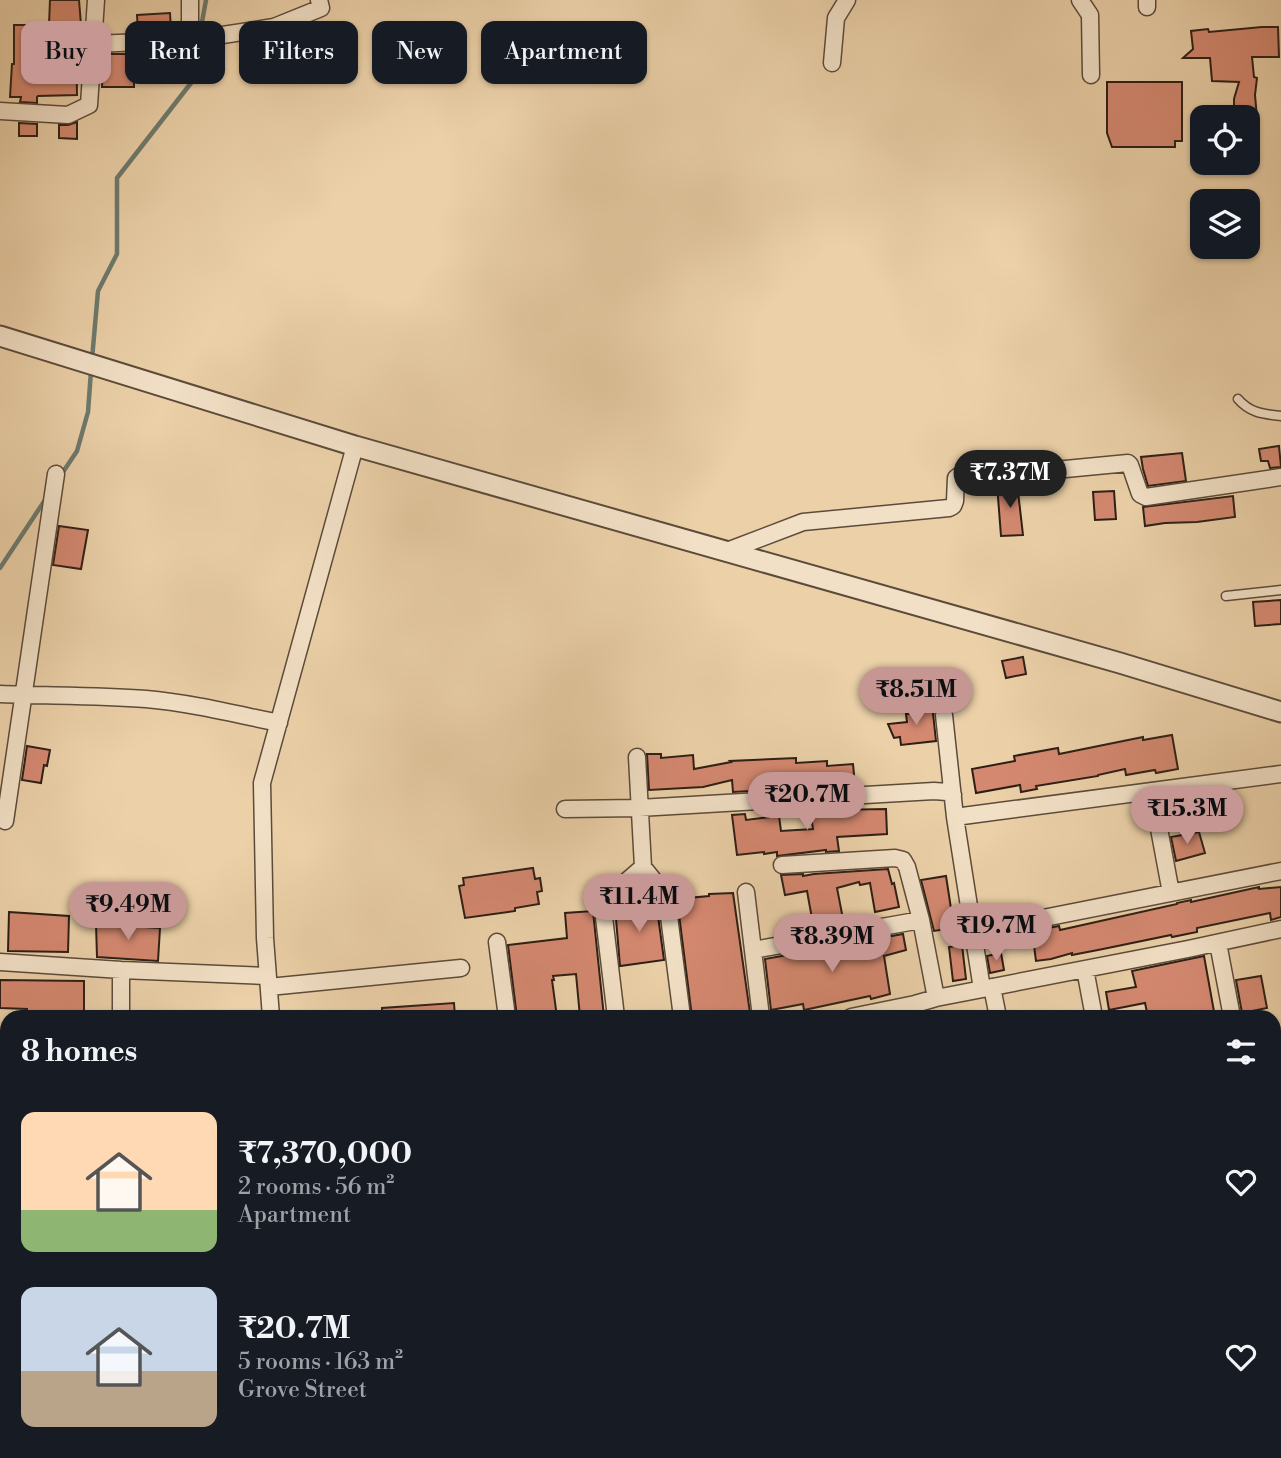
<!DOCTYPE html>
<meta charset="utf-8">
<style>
body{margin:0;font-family:"Libre Bodoni",serif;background:#242831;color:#f1f3f6;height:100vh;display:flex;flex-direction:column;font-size:26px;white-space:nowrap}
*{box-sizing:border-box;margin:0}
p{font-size:23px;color:#9ea1a6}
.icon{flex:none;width:38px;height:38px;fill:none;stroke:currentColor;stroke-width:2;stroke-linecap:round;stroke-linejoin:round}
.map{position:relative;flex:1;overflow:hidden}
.drawer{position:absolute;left:0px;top:1010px;width:1281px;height:450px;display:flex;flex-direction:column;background:#171b24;border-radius:21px 21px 0 0;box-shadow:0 2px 5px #0004}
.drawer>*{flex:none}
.banner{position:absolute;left:21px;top:21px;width:700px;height:63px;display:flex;gap:14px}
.controls{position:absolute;left:1190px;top:105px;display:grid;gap:14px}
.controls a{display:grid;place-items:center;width:70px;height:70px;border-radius:14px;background:#171b24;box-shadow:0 2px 5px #0004;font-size:35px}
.price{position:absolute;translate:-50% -60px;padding:0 16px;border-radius:24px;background:#c59692;color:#111;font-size:23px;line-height:46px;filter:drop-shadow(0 2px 4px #0008)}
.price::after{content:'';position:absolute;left:50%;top:42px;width:21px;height:16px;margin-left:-10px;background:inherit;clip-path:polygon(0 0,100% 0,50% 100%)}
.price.active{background:#222;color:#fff}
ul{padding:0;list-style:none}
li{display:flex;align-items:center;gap:21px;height:175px;padding:0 21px}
li span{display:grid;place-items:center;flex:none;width:196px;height:140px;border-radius:14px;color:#555}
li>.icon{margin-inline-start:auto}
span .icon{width:84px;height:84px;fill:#fffc;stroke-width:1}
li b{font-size:30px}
h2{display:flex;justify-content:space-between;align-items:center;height:84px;padding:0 21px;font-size:30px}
.chip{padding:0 24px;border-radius:14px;background:#171b24;box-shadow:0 2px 5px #0004;font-size:24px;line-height:63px}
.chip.active{background:#c59692;color:#111}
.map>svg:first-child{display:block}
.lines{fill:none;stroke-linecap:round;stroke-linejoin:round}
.stream{stroke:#6d7a6e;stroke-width:4.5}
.building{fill:#d48870;stroke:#2d1f16;stroke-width:2}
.service-casing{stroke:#5c4b3a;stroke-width:11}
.minor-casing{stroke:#5c4b3a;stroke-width:19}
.tertiary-casing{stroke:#5c4b3a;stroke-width:23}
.service{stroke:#f2e0c6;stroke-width:8}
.minor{stroke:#f2e0c6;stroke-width:16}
.tertiary{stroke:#f2e0c6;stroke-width:19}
</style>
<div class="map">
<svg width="1281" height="1458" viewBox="0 0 1281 1458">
<rect width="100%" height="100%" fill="#ebd0a8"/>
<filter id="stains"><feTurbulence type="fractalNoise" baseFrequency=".00286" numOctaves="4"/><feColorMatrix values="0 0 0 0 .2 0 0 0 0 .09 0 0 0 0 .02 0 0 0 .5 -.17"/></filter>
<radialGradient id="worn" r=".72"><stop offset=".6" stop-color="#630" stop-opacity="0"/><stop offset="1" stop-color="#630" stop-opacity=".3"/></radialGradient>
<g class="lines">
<!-- stream -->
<path class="stream" d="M 200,33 L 206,0
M 92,359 L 98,291 L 117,254 L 117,178 L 191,83 L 198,42
M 61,475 L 77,451 L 88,412 L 91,371
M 0,568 L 47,497
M 0,1334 L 7,1334"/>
</g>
<!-- building -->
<path class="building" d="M 50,0 L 79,0 L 82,37 L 76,37 L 77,95 L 38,96 L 37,97 L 37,103 L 20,102 L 21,97 L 10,97 L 12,64 L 14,64 L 14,25 L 49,25 Z
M 170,13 L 171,30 L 138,32 L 137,15 Z
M 1262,27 L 1278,27 L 1279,57 L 1252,57 L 1254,77 L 1257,78 L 1255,95 L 1257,117 L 1234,117 L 1234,99 L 1239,82 L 1212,81 L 1210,58 L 1183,58 L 1193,49 L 1191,31 L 1208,29 L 1209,32 Z
M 103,54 L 134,54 L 134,87 L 102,87 Z
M 1107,82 L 1182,82 L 1182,141 L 1175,141 L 1175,147 L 1112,147 L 1107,133 Z
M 77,122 L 77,139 L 59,138 L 59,125 L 68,125 Z
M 19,123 L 37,124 L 37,136 L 19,136 Z
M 1279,446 L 1281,467 L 1270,468 L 1268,461 L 1261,461 L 1259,449 Z
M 1182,453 L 1186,481 L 1148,486 L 1143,469 L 1141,457 Z
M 1017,483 L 1023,535 L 1001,536 L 997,484 Z
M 1114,491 L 1116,519 L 1095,520 L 1093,492 Z
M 1233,496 L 1235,517 L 1197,522 L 1165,523 L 1145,526 L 1143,507 Z
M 59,526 L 88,530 L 81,569 L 53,565 Z
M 1281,600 L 1281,624 L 1255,626 L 1253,602 Z
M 1023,657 L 1026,674 L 1006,678 L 1002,661 Z
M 932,704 L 936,741 L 901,745 L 900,737 L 894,738 L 888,724 L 907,722 L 906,714 L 915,713 L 914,706 Z
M 1172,735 L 1178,769 L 1156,773 L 1155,770 L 1126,775 L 1125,769 L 1098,775 L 1098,776 L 1036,786 L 1037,789 L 1021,792 L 1020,785 L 976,793 L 972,769 L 1015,761 L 1014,756 L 1058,748 L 1059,754 L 1143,737 L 1143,740 Z
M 27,746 L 50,750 L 47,766 L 44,765 L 41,783 L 22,780 Z
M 647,754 L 661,754 L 661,758 L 693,755 L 694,769 L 731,762 L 730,761 L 796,758 L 796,763 L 827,761 L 827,766 L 853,764 L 855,785 L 733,792 L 732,780 L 703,787 L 649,790 Z
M 1219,793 L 1225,820 L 1192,827 L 1187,797 Z
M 833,807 L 833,810 L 886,809 L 887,834 L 837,837 L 839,851 L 826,852 L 826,850 L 777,856 L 777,852 L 764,854 L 764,852 L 737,855 L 732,815 L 745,814 L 746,820 L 779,816 L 781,831 L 813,829 L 810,810 Z
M 1199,832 L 1205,853 L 1176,861 L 1171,837 Z
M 533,868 L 535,879 L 540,878 L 542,891 L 537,892 L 539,904 L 515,908 L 515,911 L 465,918 L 459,886 L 464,885 L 463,878 Z
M 888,869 L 892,884 L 894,883 L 899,907 L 875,912 L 870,883 L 860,885 L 859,882 L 837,888 L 843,919 L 813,924 L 807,891 L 785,895 L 781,875 L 803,874 L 803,876 L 814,874 Z
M 946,876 L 954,928 L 934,931 L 921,880 Z
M 1259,887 L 1259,889 L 1281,887 L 1281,917 L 1271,920 L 1270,913 L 1197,928 L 1197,932 L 1172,937 L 1171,935 L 1103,949 L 1072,955 L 1072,953 L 1051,959 L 1036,961 L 1032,931 L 1059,926 L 1060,930 L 1177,904 L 1177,903 L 1191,900 L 1191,902 Z
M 733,893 L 750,1013 L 747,1014 L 748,1017 L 692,1017 L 677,899 L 709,896 L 709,894 Z
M 656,901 L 664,960 L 620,966 L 615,907 Z
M 593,911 L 604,1017 L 580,1017 L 576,974 L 553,976 L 554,980 L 552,980 L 557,1017 L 517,1017 L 508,945 L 567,938 L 565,913 Z
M 9,912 L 69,916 L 68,952 L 8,951 Z
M 96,924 L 160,928 L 158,961 L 97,957 Z
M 903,934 L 906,950 L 884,956 L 890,994 L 871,999 L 870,996 L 804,1010 L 803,1004 L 771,1010 L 765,959 Z
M 962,945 L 966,979 L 953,981 L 949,947 Z
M 1001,953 L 1004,970 L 990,973 L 987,956 Z
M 1204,956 L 1215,1017 L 1148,1017 L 1145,1003 L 1109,1010 L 1106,992 L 1136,987 L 1132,971 Z
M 1261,976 L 1267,1008 L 1242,1013 L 1236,980 Z
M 0,980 L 84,981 L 84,1017 L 27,1017 L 27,1009 L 0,1008 Z
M 454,1003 L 455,1017 L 382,1017 L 382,1008 Z"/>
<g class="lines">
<defs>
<path id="service" d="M 1238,399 C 1250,413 1263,414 1281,416
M 1226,596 L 1281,590"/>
<path id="minor" d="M 190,0 L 190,40
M 1080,0 L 1090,15 L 1091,75
M 1147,0 L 1147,7
M 94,44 L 190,40 L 274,27 L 321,8 L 319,0
M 832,63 L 836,18 L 847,0
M 0,111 L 68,115 L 89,105 L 96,0
M 727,551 L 803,522 L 949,508 L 953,506 L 955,501 L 956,478 L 960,475 L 1055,470 L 1128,463 L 1130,465 L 1140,494 L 1146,497 L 1281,477
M 0,694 C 49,696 97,695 146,699 C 191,703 235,714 279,723
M 944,715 L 955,817 L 982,989
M 637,757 L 643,867 L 663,892 L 667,901 L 682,1017
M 1152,791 L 1171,893
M 565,809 L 639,808 L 934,791 L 947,792 L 953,795
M 955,817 L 1281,774
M 5,821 L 56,474
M 782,865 L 895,858 L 903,860 L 907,867 L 921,920 L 936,998
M 746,892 L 761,1017
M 973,932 L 1281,871
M 497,942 L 507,1017
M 1218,943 L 1232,1017
M 753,950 L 921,920
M 0,962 L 121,970 L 268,976
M 1085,969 L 1094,1017
M 269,987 L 461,968
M 992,987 L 998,1017
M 121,1017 L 121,970
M 271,1017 L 265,938 L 262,783 L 355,446
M 616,1017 L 603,909 L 606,899 L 643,867
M 851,1017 L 915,1004 L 936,998 L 1188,949 L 1281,929
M 1274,1181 L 1281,1236
M 1274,1391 L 1281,1390
M 79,1452 L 80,1458
M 318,1452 L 319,1458
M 732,1452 L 733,1458
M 844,1452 L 845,1458
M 1168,1452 L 1169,1458
M 880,1458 L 928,1452"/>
<path id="tertiary" d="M 0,336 L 355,446 L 1120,663 L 1281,712"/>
</defs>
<!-- service casing -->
<use href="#service" class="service-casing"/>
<!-- minor casing -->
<use href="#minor" class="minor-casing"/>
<!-- tertiary casing -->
<use href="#tertiary" class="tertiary-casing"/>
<!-- service -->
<use href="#service" class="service"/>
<!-- minor -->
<use href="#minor" class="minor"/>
<!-- tertiary -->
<use href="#tertiary" class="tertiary"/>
</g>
<rect width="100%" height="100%" filter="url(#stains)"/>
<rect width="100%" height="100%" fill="url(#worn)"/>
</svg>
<div class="controls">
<a><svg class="icon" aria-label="locate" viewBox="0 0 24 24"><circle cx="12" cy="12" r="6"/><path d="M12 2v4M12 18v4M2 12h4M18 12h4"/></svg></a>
<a><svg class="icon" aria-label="layers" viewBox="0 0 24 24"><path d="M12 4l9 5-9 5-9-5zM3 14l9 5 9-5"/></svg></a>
</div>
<b class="price active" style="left:1010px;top:510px">₹7.37M</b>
<b class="price" style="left:916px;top:727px">₹8.51M</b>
<b class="price" style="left:807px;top:832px">₹20.7M</b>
<b class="price" style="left:1187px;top:846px">₹15.3M</b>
<b class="price" style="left:639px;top:934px">₹11.4M</b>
<b class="price" style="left:128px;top:942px">₹9.49M</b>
<b class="price" style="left:996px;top:963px">₹19.7M</b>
<b class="price" style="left:832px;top:974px">₹8.39M</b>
<div class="banner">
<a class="chip active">Buy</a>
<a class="chip">Rent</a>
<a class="chip">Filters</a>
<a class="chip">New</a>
<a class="chip">Apartment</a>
</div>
<section class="drawer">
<h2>8 homes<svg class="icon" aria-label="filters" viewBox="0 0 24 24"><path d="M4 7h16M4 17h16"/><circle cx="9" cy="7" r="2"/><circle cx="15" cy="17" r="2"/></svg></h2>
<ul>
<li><span style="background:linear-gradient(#ffd9b3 70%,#8fb573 0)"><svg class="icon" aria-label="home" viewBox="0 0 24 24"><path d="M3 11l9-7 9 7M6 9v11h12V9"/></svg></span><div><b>₹7,370,000</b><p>2 rooms · 56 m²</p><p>Apartment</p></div><svg class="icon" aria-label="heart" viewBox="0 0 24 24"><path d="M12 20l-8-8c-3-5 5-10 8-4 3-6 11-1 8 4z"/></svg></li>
<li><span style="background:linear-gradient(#c9d6e8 60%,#b9a48a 0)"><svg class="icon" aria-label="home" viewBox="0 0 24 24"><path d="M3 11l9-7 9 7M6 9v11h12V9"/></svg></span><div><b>₹20.7M</b><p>5 rooms · 163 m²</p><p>Grove Street</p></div><svg class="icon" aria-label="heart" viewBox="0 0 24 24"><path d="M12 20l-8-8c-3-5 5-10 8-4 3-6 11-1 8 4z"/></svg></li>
</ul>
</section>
</div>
